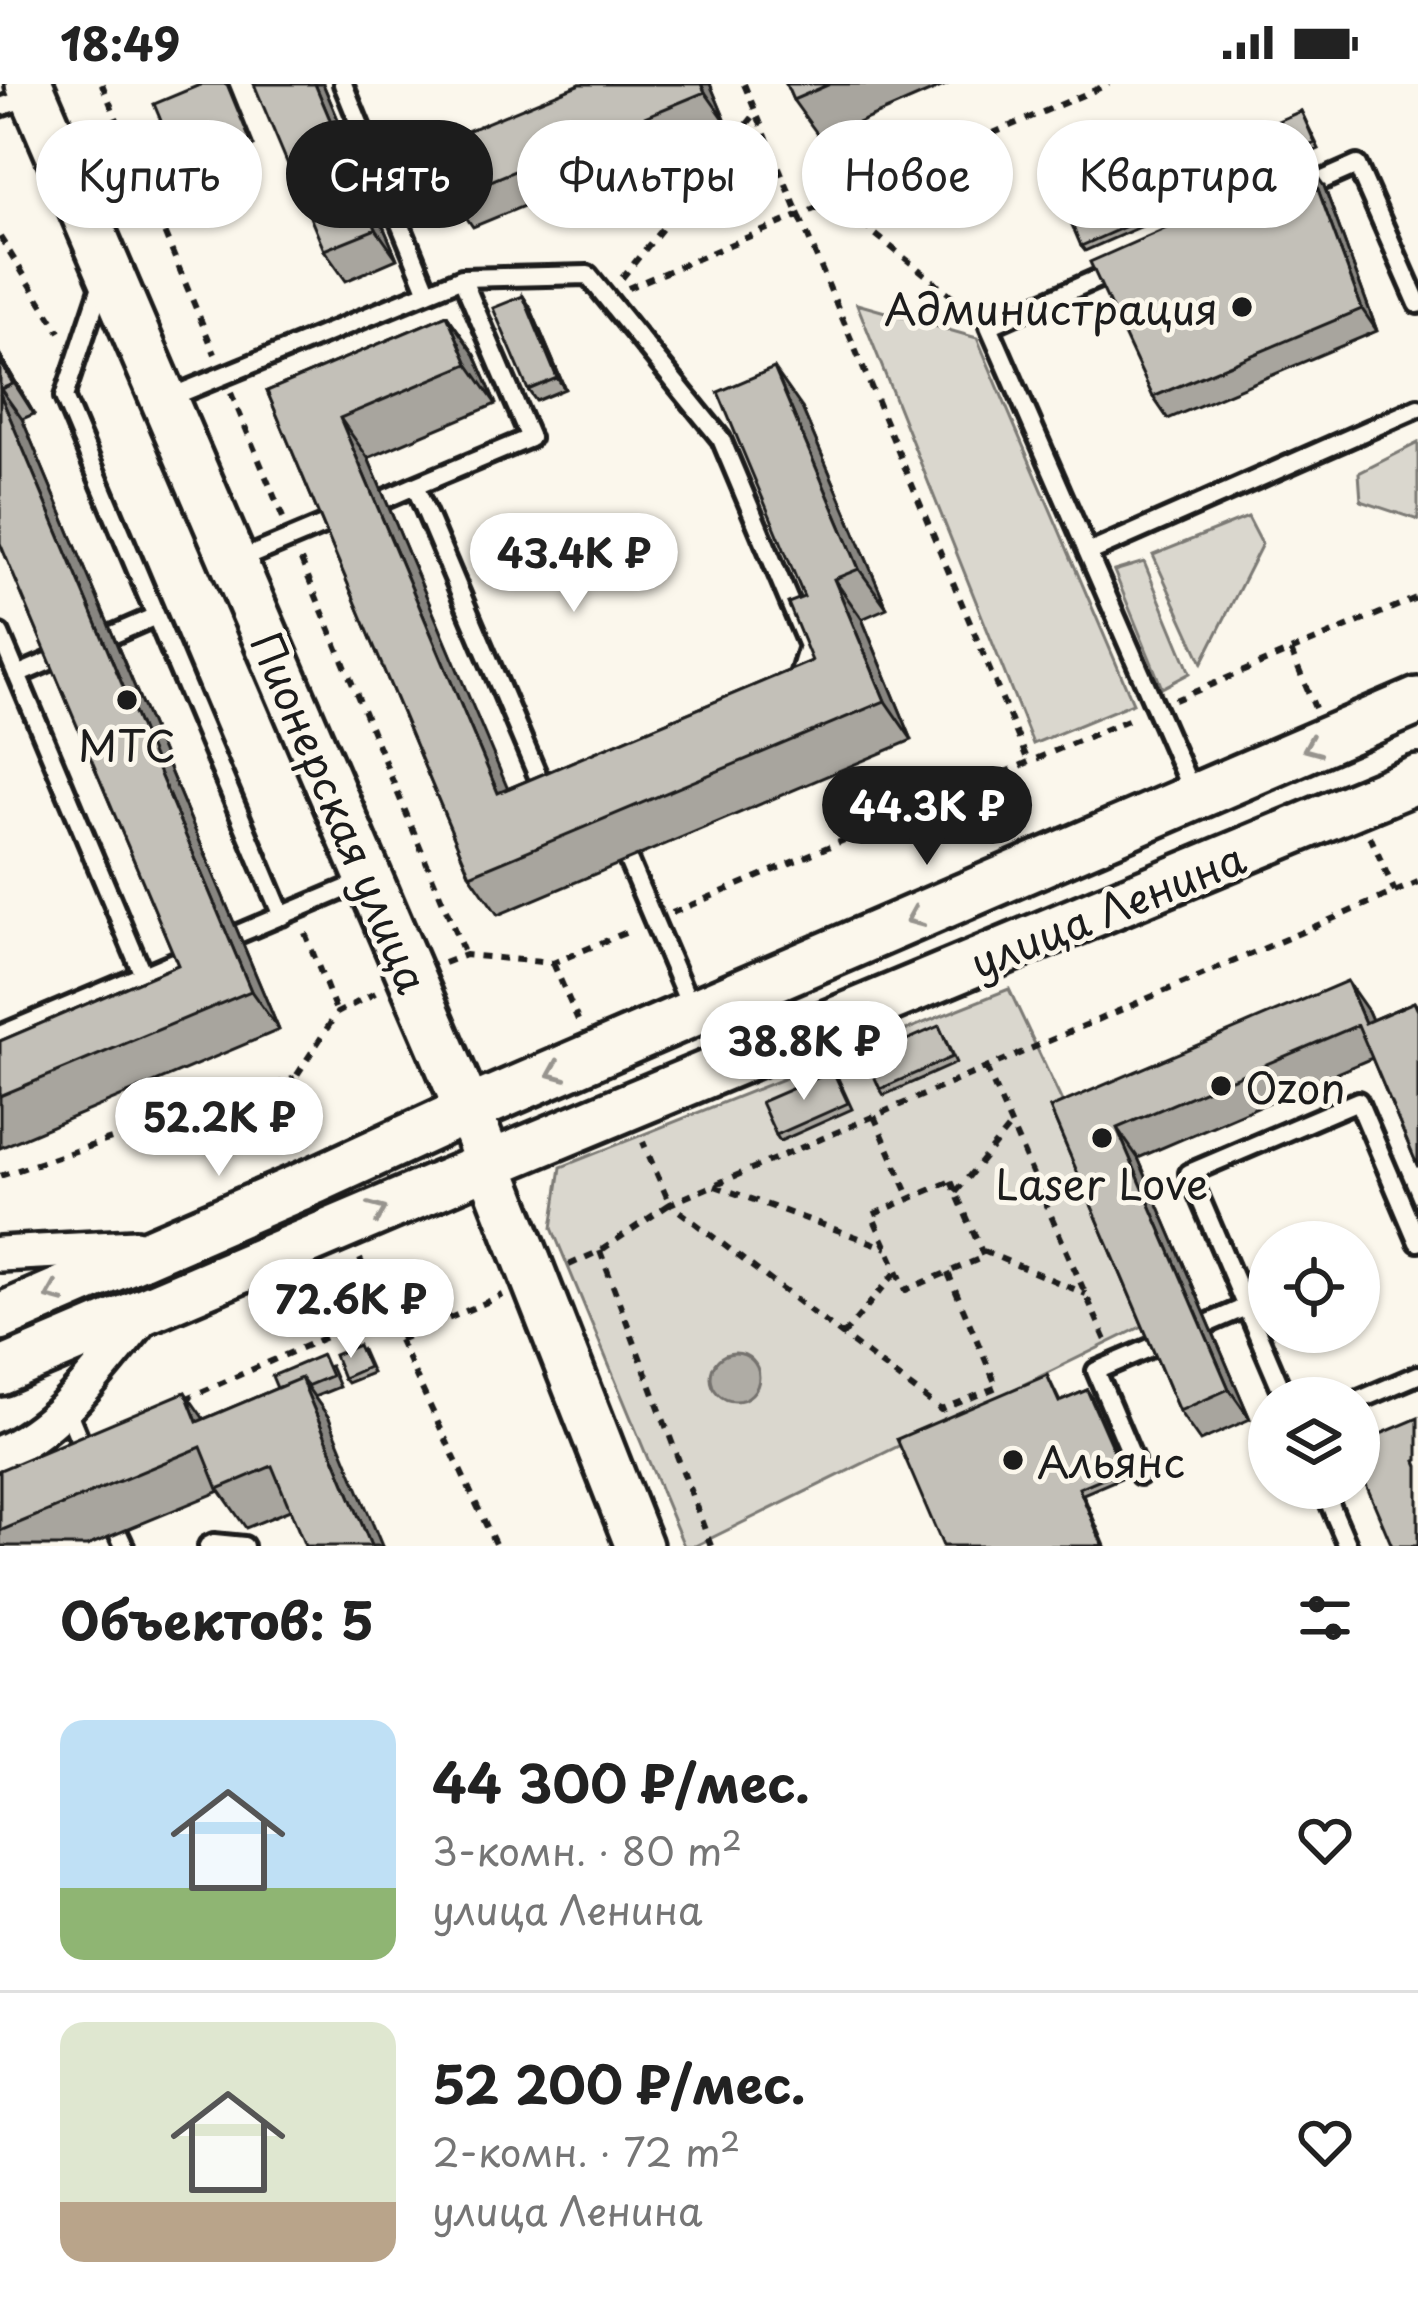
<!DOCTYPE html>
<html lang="ru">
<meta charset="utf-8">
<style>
body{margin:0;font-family:"Playpen Sans",sans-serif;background:#f2f2f2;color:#222;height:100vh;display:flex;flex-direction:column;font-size:45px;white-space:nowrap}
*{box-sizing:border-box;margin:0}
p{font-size:39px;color:#767676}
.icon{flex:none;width:66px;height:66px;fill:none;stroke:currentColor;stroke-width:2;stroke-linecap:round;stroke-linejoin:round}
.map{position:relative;height:1462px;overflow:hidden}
.side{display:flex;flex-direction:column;background:#fff;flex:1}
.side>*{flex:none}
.hud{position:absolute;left:36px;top:36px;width:1347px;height:108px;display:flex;gap:24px}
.buttons{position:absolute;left:1248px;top:1137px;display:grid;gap:24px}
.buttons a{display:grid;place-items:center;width:132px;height:132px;border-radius:50%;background:#fff;box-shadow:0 3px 9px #0004;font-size:60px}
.price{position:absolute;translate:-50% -102px;padding:0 27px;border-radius:42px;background:#fff;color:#222;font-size:39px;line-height:78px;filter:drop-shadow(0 3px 6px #0008)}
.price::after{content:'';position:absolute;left:50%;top:72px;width:36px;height:27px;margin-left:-18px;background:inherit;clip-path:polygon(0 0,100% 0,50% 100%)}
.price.selected{background:#1c1c1c;color:#fff}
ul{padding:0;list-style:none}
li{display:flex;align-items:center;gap:36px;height:300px;padding:0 60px}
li+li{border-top:3px solid #e0e0e0}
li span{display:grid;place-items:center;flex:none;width:336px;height:240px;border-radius:24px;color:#555}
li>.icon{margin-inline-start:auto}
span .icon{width:144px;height:144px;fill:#fffc;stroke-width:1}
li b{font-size:51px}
h2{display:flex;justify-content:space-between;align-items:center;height:144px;padding:0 60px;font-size:51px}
.tag{padding:0 42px;border-radius:54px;background:#fff;box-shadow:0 3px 9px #0004;font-size:42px;line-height:108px}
.tag.selected{background:#1c1c1c;color:#fff}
.status{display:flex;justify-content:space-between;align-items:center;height:84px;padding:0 60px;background:#fff;direction:ltr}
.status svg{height:33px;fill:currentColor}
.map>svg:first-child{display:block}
.green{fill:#dad7ce;stroke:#7b7a75;stroke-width:3}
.water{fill:#afaca5;stroke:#74726e;stroke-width:3}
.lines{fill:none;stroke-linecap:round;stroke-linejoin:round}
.lane-casing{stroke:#1c1c1c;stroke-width:26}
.street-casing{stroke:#1c1c1c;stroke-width:42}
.secondary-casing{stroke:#1c1c1c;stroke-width:54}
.path{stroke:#1c1c1c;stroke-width:6;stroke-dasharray:9 9;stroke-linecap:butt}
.lane{stroke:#fbf7ec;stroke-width:16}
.street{stroke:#fbf7ec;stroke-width:33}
.secondary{stroke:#fbf7ec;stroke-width:45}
.wall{fill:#a8a59e;stroke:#1c1c1c;stroke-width:3}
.shaded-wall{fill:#888681;stroke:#1c1c1c;stroke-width:3}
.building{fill:#c3c0b8;stroke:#1c1c1c;stroke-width:3}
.oneway{stroke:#97948e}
.poi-dot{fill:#1c1c1c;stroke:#fbf7ec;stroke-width:4.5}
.labels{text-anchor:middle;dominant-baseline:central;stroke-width:10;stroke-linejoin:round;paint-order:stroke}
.poi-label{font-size:42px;fill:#1c1c1c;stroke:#fbf7ec}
.street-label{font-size:42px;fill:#1c1c1c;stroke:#fbf7ec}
</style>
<div class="status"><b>18:49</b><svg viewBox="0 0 49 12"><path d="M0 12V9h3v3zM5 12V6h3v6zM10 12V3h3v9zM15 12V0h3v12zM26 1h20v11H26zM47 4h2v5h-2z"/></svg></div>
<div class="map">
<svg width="1418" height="1462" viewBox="0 0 1418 1462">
<rect width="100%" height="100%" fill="#fbf7ec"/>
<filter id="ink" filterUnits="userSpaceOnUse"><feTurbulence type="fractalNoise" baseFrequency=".00833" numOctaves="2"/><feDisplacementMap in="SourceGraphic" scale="24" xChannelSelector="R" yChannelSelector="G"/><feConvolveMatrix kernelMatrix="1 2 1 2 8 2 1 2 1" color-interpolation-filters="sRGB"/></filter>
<g filter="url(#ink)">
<!-- green -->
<path class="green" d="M 857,220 L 977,254 L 1133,619 L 1033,660 Z
M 1418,359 L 1418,436 L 1361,417 L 1359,389 Z
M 1248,433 L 1262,460 L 1202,579 L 1153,471 Z
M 1144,478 L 1190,589 L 1162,604 L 1114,487 Z
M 1009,905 L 1163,1232 L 695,1462 L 684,1462 L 552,1144 L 561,1083 Z"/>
<!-- water -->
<path class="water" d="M711 1293a24 24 0 1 1 48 0a24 24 0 1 1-48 0Z"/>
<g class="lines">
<defs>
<path id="lane" d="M 343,0 L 428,208
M 0,23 L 33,12
M 380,90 L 453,59
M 1300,106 L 1357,81 L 1418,220
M 1117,186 L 989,242 L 1194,712
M 462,194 L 530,354 L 415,402 L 545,709
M 102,199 L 64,313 L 282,832
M 166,315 L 462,194 L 588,191 L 721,355 L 808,562 L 796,601
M 385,415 L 415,402
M 1088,469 L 1418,324
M 235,478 L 333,437
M 0,550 L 143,891 L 0,951
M 112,551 L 156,532
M 17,591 L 59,573
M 628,776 L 691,924
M 238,850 L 364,797
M 143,891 L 185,873
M 1209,1239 L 1246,1223
M 1285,1314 L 1189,1089 L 1358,1017 L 1418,1158
M 1359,1316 L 1418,1291
M 66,1323 L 87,1374
M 1140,1391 L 1096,1287 L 1159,1260
M 1323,1404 L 1348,1462
M 118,1449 L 124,1462
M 208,1462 L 214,1459 L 244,1462"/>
<path id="street" d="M 0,1170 L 135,1163
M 0,1369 C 61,1344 103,1280 145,1231"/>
<path id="secondary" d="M 29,0 L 468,1026 L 639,1462
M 0,1233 L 316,1096 L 468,1026 L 1418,617
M 0,1288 L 490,1080 L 1418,695"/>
</defs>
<!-- lane casing -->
<use href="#lane" class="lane-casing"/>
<!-- street casing -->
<use href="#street" class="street-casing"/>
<!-- secondary casing -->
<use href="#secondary" class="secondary-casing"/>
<!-- path -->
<path class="path" d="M 102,0 L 215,270
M 744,0 L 1028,677
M 834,117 L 973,229
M 0,153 L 60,248
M 622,194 L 756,29
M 628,204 L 1109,0
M 231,309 L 284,436
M 301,476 L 465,871
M 1291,567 L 1315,624
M 1175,616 L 1418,513
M 1370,752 L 1395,808
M 672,829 L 1135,633
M 305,849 L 337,929
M 444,879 L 465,871 L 553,879 L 632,846
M 553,879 L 578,936
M 986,984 L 1108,1261
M 874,1032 L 910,1114
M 308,1061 L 295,994 L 337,929 L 377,908
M 0,1092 L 295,994
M 951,1097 L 984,1173 L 906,1206 L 872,1131 Z
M 715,1102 L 887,1164
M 956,1108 L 1011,1041
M 600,1167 L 711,1462
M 983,1167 L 1086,1210
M 360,1175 L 399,1256 L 503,1211
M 569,1181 L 600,1167 L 670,1120 L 643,1058
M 948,1189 L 997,1303 L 941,1326 L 670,1120 L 1418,798
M 843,1251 L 897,1187
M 399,1256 L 496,1462
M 185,1315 L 385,1227"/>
<!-- lane -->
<use href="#lane" class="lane"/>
<!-- street -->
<use href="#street" class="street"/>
<!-- secondary -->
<use href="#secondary" class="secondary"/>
</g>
<!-- wall -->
<path class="wall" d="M 229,0 L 254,62 L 185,91 L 181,85 Z
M 323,0 L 397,175 L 346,197 L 324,166 Z
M 580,0 L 710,0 L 726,38 L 473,143 L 452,113 Z
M 786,0 L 948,0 L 821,55 L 793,16 Z
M 1301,27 L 1319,65 L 1085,167 L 1081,162 Z
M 1324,102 L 1377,247 L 1168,335 L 1153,313 Z
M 523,212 L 530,223 L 565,305 L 536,317 L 528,306 Z
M 447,231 L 475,271 L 496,320 L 368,374 L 507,705 L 812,577 L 804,513 L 802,324 L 887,524 L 862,535 L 912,656 L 498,831 L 470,791 L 267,307 Z
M 0,271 L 34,330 L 22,335 L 279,946 L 0,1064 L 0,957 L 178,881 L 0,459 Z
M 1414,918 L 1418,923 L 1418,1083 L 1372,974 L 1138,1074 L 1250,1335 L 1200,1357 L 1179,1327 L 1050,1024 L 1368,927 L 1372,936 Z
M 939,942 L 956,979 L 884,1011 L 880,1005 Z
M 837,992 L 852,1025 L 780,1057 L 776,1051 Z
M 362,1266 L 372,1289 L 347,1299 L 343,1294 Z
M 330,1282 L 339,1303 L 314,1313 L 329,1334 L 290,1426 L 246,1444 L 220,1407 L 87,1462 L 0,1462 L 0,1386 L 204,1335 Z
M 1047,1291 L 1060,1318 L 1087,1306 L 1126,1392 L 1083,1410 L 1105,1462 L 943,1462 Z"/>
<!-- shaded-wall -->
<path class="shaded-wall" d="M 315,0 L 323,0 L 397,175 L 376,145 Z
M 701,0 L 710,0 L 726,38 L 705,8 Z
M 1309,81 L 1324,102 L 1377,247 L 1362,225 Z
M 523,212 L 530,223 L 565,305 L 557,294 Z
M 447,231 L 475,271 L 496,320 L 468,280 Z
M 0,271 L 34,330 L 0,277 Z
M 774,284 L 802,324 L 887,524 L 859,485 Z
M 0,304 L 22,335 L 279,946 L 251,907 L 0,310 Z
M 340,334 L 368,374 L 526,748 L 498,709 Z
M 834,495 L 862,535 L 912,656 L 885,617 Z
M 1347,897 L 1368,927 L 1386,969 L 1365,939 Z
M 1117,1044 L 1138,1074 L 1250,1335 L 1229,1305 Z
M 301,1294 L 329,1334 L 382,1462 L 371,1462 Z
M 1087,1306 L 1091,1312 L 1126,1392 L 1122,1386 Z
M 185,1308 L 213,1348 L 197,1338 Z"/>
<!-- building -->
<path class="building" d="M 202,0 L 227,0 L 250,56 L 181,85 L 154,20 Z
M 254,0 L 315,0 L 376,145 L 324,166 Z
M 580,0 L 701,0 L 705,8 L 452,113 L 431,62 Z
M 786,0 L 830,0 L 793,16 Z
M 1301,27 L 1315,59 L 1081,162 L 1067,129 Z
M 1309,81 L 1362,225 L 1153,313 L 1090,178 Z
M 523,212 L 557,294 L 528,306 L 493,224 Z
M 447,231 L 468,280 L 340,334 L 498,709 L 812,577 L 788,519 L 804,513 L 718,308 L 774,284 L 859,485 L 834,495 L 885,617 L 470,791 L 267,307 Z
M 0,277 L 13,300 L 1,305 L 0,304 Z
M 0,310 L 251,907 L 0,1012 L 0,957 L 178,881 L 0,459 Z
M 1347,897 L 1365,939 L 1414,918 L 1418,927 L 1418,1083 L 1358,941 L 1117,1044 L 1229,1305 L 1179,1327 L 1050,1024 Z
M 939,942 L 952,973 L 880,1005 L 866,974 Z
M 833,987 L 848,1019 L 776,1051 L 761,1018 Z
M 358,1261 L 368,1283 L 343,1294 L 334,1271 Z
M 322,1271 L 331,1292 L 307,1302 L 301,1294 L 277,1304 L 272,1292 Z
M 1047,1291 L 1059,1318 L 1087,1306 L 1122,1386 L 1079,1404 L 1102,1460 L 1096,1462 L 943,1462 L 897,1355 Z
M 301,1294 L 371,1462 L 305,1462 L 272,1382 L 218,1405 L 201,1363 L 0,1447 L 0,1386 L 185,1308 L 197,1338 Z
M 1418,1334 L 1418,1376 L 1416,1377 L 1418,1382 L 1418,1462 L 1392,1462 L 1359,1384 L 1359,1359 Z"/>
<!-- one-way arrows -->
<defs><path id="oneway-chevron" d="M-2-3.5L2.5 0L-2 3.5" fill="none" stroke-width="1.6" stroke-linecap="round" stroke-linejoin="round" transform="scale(3)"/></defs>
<g class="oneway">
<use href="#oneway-chevron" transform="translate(1311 663) rotate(157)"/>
<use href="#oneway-chevron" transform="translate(914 834) rotate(157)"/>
<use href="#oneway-chevron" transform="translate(556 988) rotate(157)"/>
<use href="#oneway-chevron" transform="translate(378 1127) rotate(-23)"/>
<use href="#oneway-chevron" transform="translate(54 1210) rotate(157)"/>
</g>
</g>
<!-- markers -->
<g class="poi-dot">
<circle cx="1242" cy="223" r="12"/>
<circle cx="127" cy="616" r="12"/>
<circle cx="1221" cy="1002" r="12"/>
<circle cx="1102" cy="1054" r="12"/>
<circle cx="1013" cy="1376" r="12"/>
</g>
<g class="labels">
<!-- poi labels -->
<g class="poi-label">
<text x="1218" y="223" text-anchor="end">Администрация</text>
<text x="127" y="660">МТС</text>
<text x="1245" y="1002" text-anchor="start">Ozon</text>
<text x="1102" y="1098">Laser Love</text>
<text x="1037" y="1376" text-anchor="start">Альянс</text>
</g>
<!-- street labels -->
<g class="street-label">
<text transform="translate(341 728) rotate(67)">Пионерская улица</text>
<text transform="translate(1107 825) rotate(-22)">улица Ленина</text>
</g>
</g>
</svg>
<div class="buttons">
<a><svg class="icon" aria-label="locate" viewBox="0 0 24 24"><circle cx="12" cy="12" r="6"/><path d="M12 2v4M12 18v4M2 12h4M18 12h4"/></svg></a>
<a><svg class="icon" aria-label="layers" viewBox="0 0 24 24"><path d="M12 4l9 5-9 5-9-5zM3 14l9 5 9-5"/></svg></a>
</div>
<b class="price" style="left:574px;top:531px">43.4K ₽</b>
<b class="price selected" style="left:927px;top:784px">44.3K ₽</b>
<b class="price" style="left:804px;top:1019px">38.8K ₽</b>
<b class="price" style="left:219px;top:1095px">52.2K ₽</b>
<b class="price" style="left:351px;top:1277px">72.6K ₽</b>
<div class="hud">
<a class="tag">Купить</a>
<a class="tag selected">Снять</a>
<a class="tag">Фильтры</a>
<a class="tag">Новое</a>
<a class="tag">Квартира</a>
</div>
</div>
<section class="side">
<h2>Объектов: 5<svg class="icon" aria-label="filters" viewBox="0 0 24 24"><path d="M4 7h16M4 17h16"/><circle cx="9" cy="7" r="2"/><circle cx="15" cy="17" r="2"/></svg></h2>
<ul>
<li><span style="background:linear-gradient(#bfe0f5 70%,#8fb573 0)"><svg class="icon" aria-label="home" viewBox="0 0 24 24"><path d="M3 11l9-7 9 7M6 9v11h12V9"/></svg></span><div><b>44 300 ₽/мес.</b><p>3-комн. · 80 m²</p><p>улица Ленина</p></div><svg class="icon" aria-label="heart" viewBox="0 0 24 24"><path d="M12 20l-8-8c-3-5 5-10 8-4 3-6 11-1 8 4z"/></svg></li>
<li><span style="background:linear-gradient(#dfe7d0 75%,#b9a48a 0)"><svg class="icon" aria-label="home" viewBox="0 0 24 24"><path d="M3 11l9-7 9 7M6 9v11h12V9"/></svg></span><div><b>52 200 ₽/мес.</b><p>2-комн. · 72 m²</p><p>улица Ленина</p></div><svg class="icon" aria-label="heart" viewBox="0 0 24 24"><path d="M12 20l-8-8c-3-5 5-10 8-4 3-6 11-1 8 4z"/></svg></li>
</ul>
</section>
